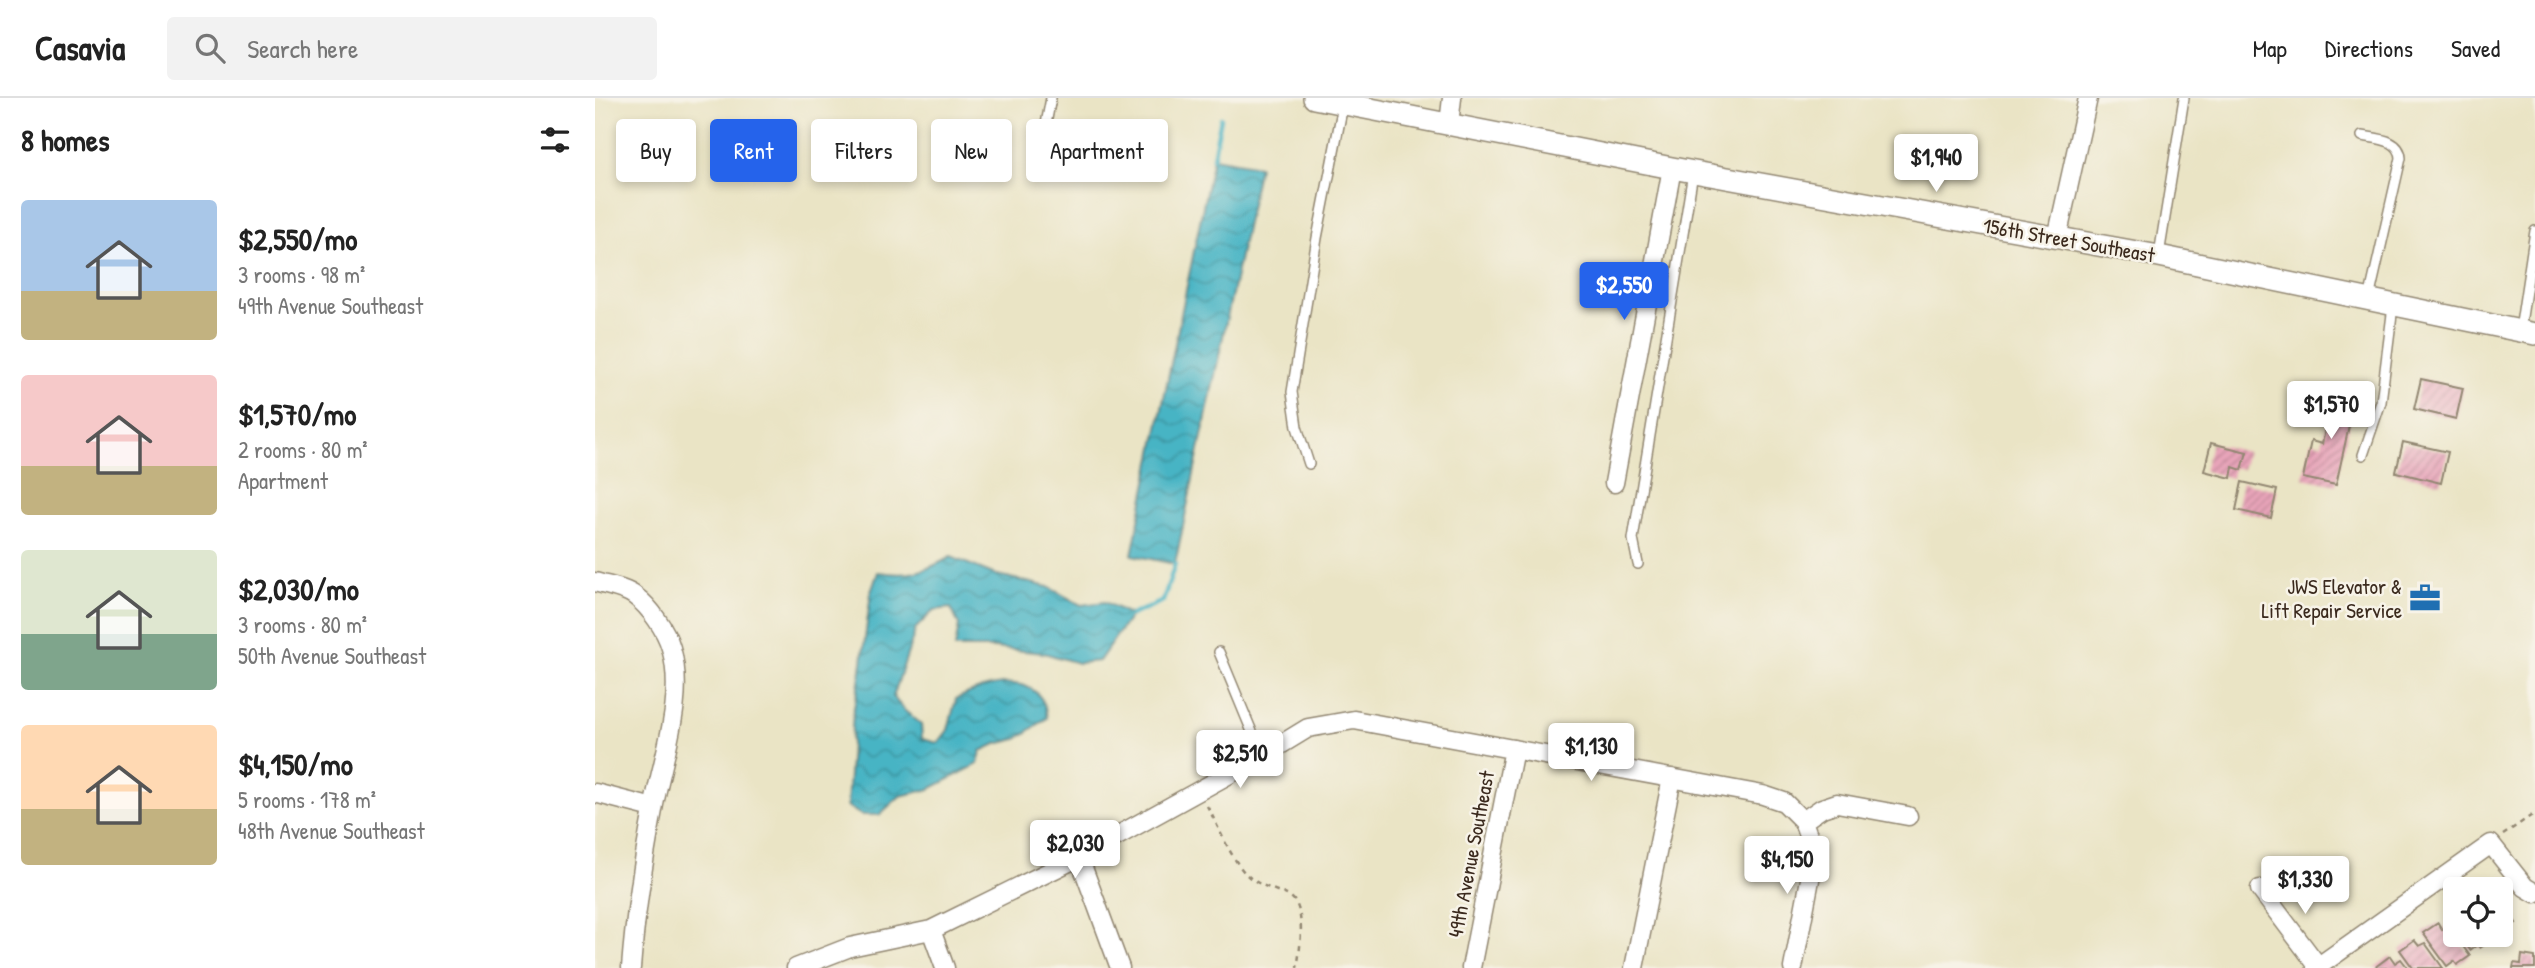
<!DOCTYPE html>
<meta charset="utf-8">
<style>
body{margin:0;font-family:"Patrick Hand",sans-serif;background:#f2f2f2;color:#222;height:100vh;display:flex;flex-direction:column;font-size:26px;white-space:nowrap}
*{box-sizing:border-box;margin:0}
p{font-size:23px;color:#767676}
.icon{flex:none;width:38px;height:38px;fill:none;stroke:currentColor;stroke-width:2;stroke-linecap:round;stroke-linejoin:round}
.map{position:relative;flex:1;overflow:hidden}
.side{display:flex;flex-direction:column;background:#fff;width:595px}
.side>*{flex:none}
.guide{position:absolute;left:21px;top:21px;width:665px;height:63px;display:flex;gap:14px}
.controls{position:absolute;left:1848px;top:779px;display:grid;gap:14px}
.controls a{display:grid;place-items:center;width:70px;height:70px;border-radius:7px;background:#fff;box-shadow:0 4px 10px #0003;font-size:35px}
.price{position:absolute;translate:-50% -60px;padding:0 16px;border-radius:7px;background:#fff;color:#222;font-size:23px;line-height:46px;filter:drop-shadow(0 2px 4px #0008)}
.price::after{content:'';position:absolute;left:50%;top:42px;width:21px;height:16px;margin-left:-10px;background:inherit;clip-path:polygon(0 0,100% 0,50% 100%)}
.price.selected{background:#2563eb;color:#fff}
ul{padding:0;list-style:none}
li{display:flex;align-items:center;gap:21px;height:175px;padding:0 21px}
li span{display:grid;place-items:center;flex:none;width:196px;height:140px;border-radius:7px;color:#555}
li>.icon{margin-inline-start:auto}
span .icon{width:84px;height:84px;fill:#fffc;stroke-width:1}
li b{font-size:30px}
h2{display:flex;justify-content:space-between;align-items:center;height:84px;padding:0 21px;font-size:30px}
.tag{padding:0 24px;border-radius:7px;background:#fff;box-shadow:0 4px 10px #0003;font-size:24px;line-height:63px}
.tag.selected{background:#2563eb;color:#fff}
header{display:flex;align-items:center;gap:42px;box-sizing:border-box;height:98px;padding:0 35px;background:#fff;border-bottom:2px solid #e0e0e0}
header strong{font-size:33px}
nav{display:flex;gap:38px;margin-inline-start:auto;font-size:24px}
.search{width:490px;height:63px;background:#f2f2f2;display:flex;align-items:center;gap:18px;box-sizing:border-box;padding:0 24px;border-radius:7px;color:#767676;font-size:26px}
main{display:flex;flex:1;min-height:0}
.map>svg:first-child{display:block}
.water{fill:url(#water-waves);stroke:#416f71;stroke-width:2}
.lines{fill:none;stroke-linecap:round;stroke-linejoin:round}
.stream{stroke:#47b4c4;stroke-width:4.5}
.building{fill:url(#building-hatch)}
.service-casing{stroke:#928772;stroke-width:12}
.minor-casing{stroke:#928772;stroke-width:21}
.tertiary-casing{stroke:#928772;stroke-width:24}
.path{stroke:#928772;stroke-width:2.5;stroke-dasharray:5 5;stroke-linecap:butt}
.service{stroke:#fff;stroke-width:9}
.minor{stroke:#fff;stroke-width:18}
.tertiary{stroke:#fff;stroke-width:21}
.labels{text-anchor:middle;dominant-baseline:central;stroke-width:5;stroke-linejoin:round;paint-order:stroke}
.street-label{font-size:21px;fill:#3b2a1e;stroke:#f7f3e8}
.poi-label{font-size:21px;fill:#3b2a1e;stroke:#f7f3e8;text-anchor:end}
</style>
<header>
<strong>Casavia</strong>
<div class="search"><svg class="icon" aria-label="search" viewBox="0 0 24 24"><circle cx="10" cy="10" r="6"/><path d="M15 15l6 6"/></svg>Search here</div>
<nav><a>Map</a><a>Directions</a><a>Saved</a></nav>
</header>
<main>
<section class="side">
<h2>8 homes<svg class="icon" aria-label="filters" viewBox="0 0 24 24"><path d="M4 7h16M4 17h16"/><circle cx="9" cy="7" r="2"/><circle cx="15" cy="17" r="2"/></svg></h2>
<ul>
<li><span style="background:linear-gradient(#a9c7e8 65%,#c2b280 0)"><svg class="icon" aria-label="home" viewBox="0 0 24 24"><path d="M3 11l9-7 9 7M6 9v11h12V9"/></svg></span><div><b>$2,550/mo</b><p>3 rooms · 98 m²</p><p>49th Avenue Southeast</p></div></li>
<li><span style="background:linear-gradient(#f6c9c9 65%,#c2b280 0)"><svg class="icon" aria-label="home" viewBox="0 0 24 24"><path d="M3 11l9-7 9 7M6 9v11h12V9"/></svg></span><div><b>$1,570/mo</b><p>2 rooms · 80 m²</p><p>Apartment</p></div></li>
<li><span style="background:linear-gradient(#dfe7d0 60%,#7fa58c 0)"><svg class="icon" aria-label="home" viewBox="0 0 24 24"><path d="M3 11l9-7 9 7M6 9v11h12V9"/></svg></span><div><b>$2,030/mo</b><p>3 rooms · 80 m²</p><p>50th Avenue Southeast</p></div></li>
<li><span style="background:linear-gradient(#ffd9b3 60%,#c2b280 0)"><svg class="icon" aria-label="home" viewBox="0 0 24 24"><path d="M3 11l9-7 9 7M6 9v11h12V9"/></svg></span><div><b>$4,150/mo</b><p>5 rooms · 178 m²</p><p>48th Avenue Southeast</p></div></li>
</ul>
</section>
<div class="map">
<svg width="1940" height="870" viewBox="0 0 1940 870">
<defs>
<pattern id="water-waves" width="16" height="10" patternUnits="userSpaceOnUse" patternTransform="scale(1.75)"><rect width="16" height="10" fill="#47b4c4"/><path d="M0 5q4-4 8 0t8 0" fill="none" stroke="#3c939f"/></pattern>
<pattern id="building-hatch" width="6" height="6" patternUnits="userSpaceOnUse" patternTransform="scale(1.75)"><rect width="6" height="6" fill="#e8a4b9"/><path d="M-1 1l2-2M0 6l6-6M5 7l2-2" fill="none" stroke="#bd8696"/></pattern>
</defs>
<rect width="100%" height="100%" fill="#f7f3e8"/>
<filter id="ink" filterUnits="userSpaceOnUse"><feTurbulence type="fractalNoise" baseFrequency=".0143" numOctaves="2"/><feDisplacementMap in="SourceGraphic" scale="14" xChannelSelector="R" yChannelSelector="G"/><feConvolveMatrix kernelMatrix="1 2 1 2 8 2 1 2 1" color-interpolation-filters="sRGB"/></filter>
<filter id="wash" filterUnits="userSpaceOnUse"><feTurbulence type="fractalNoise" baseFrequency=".00686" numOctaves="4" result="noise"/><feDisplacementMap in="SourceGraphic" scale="28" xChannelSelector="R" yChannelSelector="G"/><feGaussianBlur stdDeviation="1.57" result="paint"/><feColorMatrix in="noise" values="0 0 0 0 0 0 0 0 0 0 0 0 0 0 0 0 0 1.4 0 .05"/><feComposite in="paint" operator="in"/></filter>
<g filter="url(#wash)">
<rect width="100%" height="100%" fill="#eae4c5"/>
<!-- water -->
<path class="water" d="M 618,60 L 664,68 L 580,466 L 537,457 Z
M 356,459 L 398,476 L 453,489 L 486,507 L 510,504 L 536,517 L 504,563 L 483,565 L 449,555 L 399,550 L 360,550 L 364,527 L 356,510 L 339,512 L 321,530 L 298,599 L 310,613 L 326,626 L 327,641 L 343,645 L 353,632 L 361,601 C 391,585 447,570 452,620 L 422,641 L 401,646 L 386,653 L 383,666 L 335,691 L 305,698 L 284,717 L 266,717 L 252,708 L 258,615 L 265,580 L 276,494 L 283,474 C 316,479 328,474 356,459 Z"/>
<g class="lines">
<!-- stream -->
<path class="stream" d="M 618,60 L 626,20
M 536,517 L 568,503 L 580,466"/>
</g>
<g id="blocks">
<!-- building -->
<path class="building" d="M 1826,281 L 1868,290 L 1861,321 L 1819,311 Z
M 1739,291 L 1761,296 L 1741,387 L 1708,380 L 1716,343 L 1727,346 Z
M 1808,344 L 1853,354 L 1846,385 L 1801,374 Z
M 1616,345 L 1652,354 L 1647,372 L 1638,369 L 1636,380 L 1609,373 Z
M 1647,384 L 1682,392 L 1676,420 L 1641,412 Z
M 1906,804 L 1921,825 L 1908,834 L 1906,831 Z
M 1860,812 L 1860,831 L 1851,819 Z
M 1843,825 L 1847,832 L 1853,828 L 1875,858 L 1862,867 L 1859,863 L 1852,868 L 1828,835 Z
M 1864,836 L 1894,836 L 1898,841 L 1885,850 L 1882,847 L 1875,852 Z
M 1819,842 L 1824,848 L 1830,845 L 1848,870 L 1818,870 L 1805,852 Z
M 1927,857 L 1940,859 L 1940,870 L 1918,870 L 1919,865 L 1926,866 Z
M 1795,858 L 1800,865 L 1806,861 L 1813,870 L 1779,870 Z"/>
</g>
</g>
<g filter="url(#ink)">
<use href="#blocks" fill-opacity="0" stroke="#928772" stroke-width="2"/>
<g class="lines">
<defs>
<path id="service" d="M 1767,38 C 1782,41 1805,41 1806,60 L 1774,201
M 442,73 L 456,0
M 1564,157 L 1589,0
M 1925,232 L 1940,133
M 1768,357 L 1786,304 L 1798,208
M 714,366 L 702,329 L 697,294 L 722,140 L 748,7
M 1043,466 L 1038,441 L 1098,75
M 624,554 L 667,658"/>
<path id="minor" d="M 854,26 L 857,0
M 1462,140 L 1493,0
M 1019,385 L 1077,70
M 0,484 C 12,488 30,490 40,498 C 55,509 71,532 76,550 C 91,602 67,660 58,712 C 48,765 40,817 36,870
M 0,695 L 58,710
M 484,759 L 525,870
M 1665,791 L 1723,868
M 336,832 L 350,870
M 201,870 L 255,849 L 336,832 L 484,759 L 667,658 L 713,630 L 759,622 L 1168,697 L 1189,704 L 1208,723 L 1227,710 L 1242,705 L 1313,718
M 876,870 L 919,651
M 1039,870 L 1077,680
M 1198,870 L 1217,771 L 1217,748 L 1208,723
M 1721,870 L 1896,746 L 1930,789 L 1940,795"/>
<path id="tertiary" d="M 719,0 L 1077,70 L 1564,158 L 1940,236"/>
</defs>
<!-- service casing -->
<use href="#service" class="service-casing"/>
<!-- minor casing -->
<use href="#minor" class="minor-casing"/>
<!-- tertiary casing -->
<use href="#tertiary" class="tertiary-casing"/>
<!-- path -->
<path class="path" d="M 612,708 C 624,729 634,757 650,775 C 662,788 680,791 694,798 C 712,807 705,853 702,870
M 1908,737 L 1940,715"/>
<!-- service -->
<use href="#service" class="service"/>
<!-- minor -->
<use href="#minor" class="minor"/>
<!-- tertiary -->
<use href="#tertiary" class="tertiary"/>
</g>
</g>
<!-- icons -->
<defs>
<symbol id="office-bare" viewBox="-9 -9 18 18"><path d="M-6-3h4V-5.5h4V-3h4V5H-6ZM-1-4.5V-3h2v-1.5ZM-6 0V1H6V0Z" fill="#1f6fb2" stroke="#f7f3e8" stroke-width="2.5" paint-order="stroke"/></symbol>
</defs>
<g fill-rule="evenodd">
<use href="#office-bare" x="1808" y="478" width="44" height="44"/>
</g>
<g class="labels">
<!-- street labels -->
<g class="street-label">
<text transform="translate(1474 142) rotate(10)">156th Street Southeast</text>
<text transform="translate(876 756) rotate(-79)">49th Avenue Southeast</text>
</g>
<!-- poi labels -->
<g class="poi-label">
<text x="1807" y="488">JWS Elevator &amp;<tspan x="1807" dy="24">Lift Repair Service</tspan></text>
</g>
</g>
</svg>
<div class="controls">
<a><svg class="icon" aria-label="locate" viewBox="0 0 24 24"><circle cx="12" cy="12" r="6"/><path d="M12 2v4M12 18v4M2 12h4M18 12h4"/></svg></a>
</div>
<b class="price" style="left:1341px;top:96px">$1,940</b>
<b class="price selected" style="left:1029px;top:224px">$2,550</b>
<b class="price" style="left:1736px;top:343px">$1,570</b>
<b class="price" style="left:996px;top:685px">$1,130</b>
<b class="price" style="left:645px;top:692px">$2,510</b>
<b class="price" style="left:480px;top:782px">$2,030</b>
<b class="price" style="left:1192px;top:798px">$4,150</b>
<b class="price" style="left:1710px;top:818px">$1,330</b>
<div class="guide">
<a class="tag">Buy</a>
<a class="tag selected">Rent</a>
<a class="tag">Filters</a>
<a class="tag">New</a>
<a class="tag">Apartment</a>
</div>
</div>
</main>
